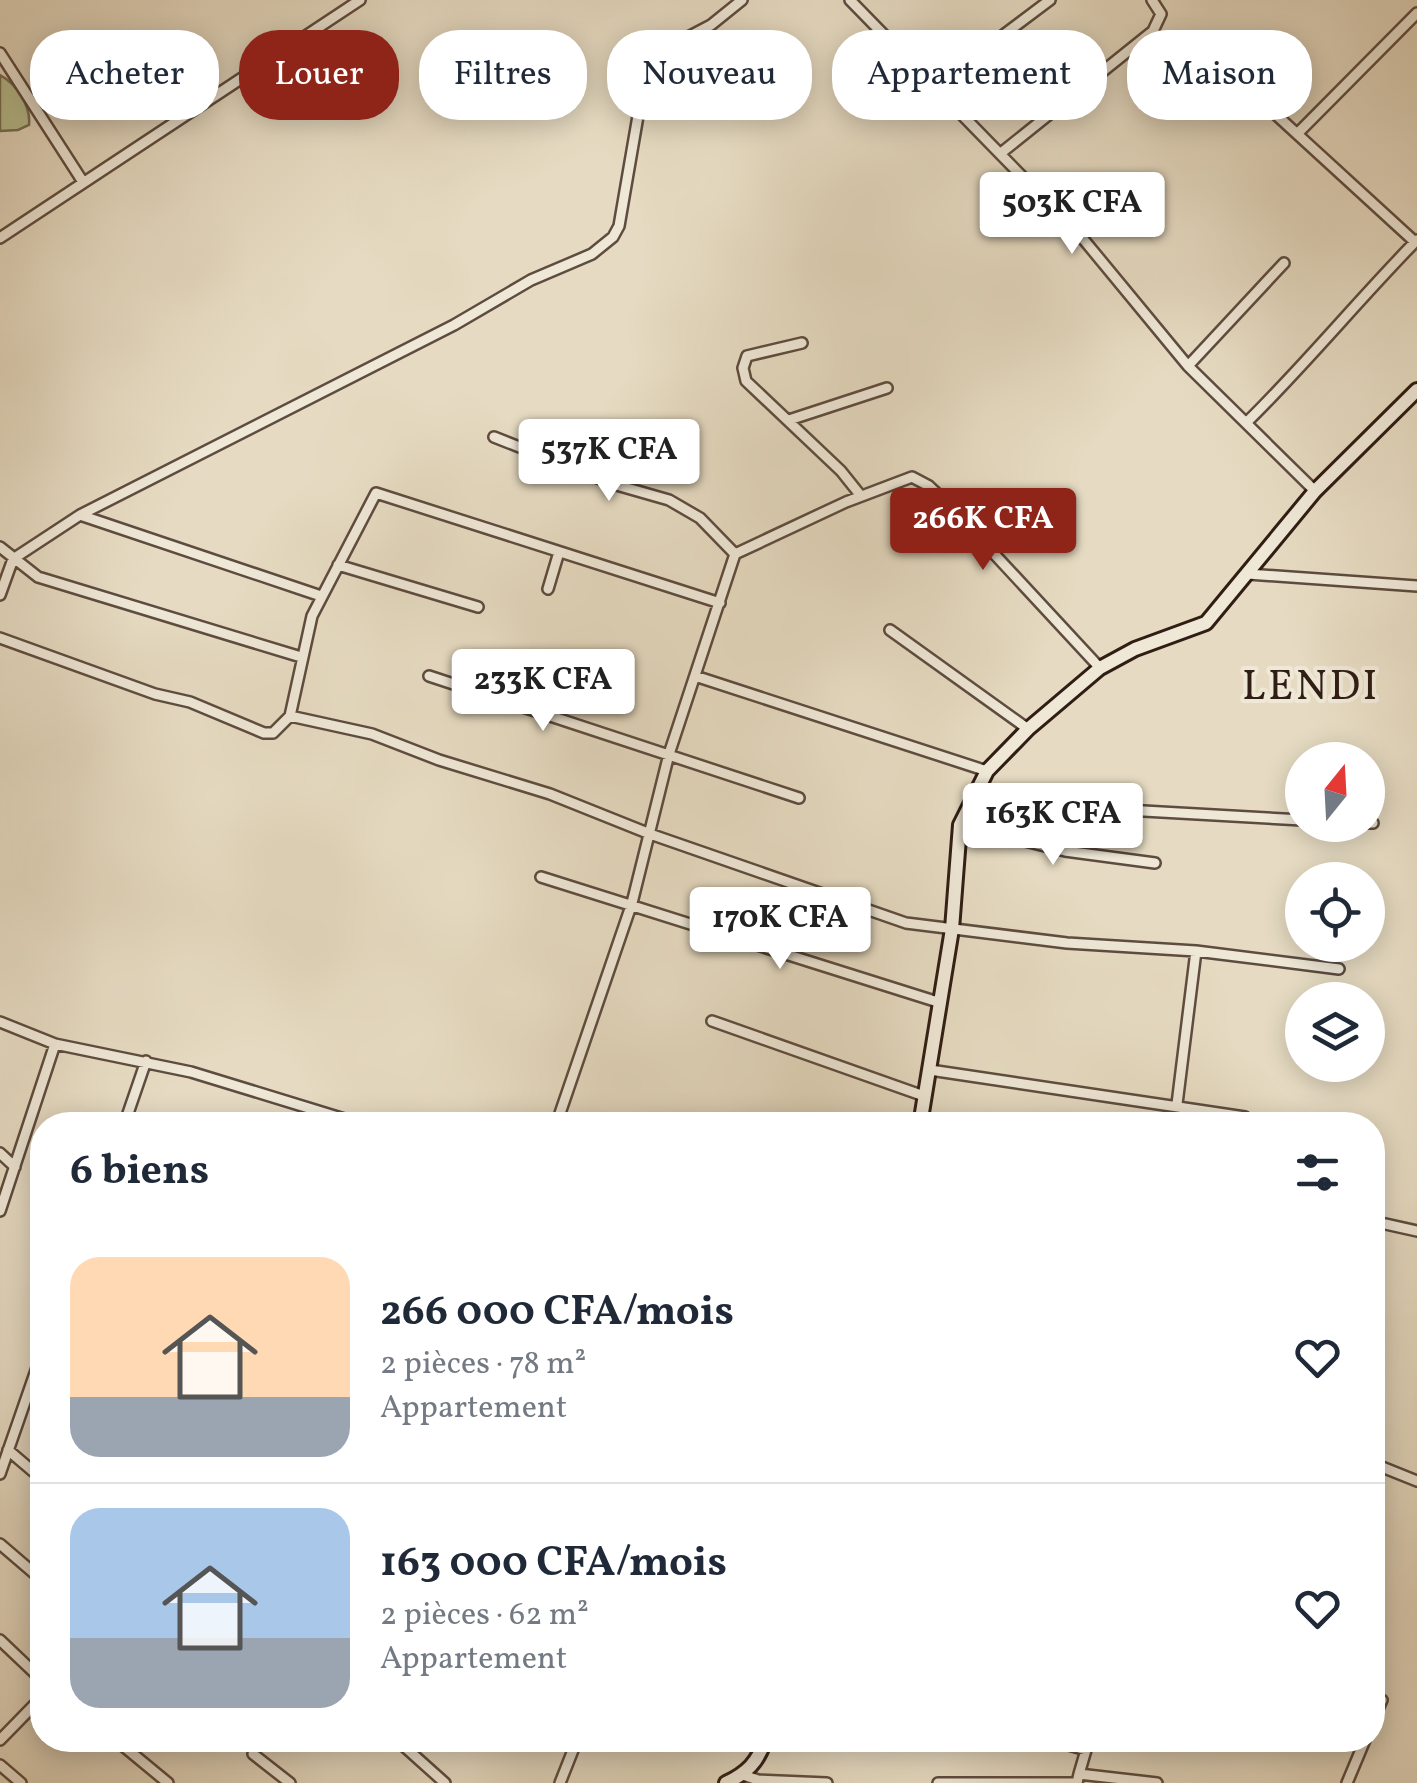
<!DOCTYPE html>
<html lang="fr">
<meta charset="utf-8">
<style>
body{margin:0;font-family:Vollkorn,serif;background:#f2f2f3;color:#1f2937;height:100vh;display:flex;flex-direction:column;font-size:38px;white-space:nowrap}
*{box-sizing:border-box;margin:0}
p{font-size:32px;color:#747a83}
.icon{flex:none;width:55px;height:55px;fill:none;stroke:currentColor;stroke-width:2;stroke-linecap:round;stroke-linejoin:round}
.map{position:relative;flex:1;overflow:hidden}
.drawer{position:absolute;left:30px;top:1112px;width:1355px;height:640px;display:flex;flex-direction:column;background:#fff;border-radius:40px;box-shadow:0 5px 25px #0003}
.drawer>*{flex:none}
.hud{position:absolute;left:30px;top:30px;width:1358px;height:90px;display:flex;gap:20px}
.needle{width:65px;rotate:18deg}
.fabs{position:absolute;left:1285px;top:742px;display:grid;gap:20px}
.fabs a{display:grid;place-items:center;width:100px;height:100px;border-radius:50%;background:#fff;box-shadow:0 5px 25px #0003;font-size:50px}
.price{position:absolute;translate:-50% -85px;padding:0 22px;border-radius:10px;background:#fff;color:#222;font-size:32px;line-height:65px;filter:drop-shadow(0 2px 5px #0008)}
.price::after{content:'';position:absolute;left:50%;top:60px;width:30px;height:22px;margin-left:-15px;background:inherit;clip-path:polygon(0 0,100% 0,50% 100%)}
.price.active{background:#8f2418;color:#fff}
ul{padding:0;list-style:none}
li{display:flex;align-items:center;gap:30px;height:250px;padding:0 40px}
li+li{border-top:2px solid #e0e1e3}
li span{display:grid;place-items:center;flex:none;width:280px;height:200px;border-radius:30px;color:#555}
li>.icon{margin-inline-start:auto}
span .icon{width:120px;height:120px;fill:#fffc;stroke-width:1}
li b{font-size:42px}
h2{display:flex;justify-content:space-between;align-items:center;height:120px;padding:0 40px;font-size:42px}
.chip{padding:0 35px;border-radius:40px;background:#fff;box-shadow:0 5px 25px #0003;font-size:35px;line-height:90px}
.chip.active{background:#8f2418;color:#fff}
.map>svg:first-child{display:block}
.green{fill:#b7c092;stroke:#746e53;stroke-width:2.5}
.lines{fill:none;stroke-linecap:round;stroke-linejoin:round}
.minor-casing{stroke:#5e4c40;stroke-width:14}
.secondary-casing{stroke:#301d14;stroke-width:18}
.minor{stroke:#efe8d7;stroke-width:9}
.secondary{stroke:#efe8d7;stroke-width:12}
.labels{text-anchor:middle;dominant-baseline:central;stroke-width:8;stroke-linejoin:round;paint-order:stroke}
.quarter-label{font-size:42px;letter-spacing:2.5px;fill:#301d14;stroke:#efe8d7}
</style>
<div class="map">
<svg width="1417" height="1783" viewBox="0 0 1417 1783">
<rect width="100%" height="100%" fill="#e6dbc2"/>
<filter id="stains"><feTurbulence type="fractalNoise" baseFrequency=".002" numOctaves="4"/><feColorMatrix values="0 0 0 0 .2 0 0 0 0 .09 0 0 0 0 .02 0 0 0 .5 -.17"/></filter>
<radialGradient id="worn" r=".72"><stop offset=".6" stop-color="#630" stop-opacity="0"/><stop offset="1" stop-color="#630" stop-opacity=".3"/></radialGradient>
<!-- green -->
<path class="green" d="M 0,75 C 17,84 31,106 29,125 L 18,130 L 0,131 Z"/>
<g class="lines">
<defs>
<path id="minor" d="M 850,0 L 1084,240 L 1188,366 L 1315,491
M 0,53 L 83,182
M 934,87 L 1050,0
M 1260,100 L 1415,242
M 1297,134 L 1417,13
M 1001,153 L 1153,31 L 1161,14 L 1152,0
M 0,238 L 360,0
M 802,343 L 747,356 L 743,368 L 746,381 L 841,471 L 861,496
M 1188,366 L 1284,263
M 789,420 L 887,388
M 1247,422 C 1307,363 1359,299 1417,240
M 494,437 L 613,484 L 669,500 L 700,518 L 735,554
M 80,515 L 321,596
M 0,547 L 38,577 L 301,657
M 338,565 L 478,607
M 1248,574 L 1417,586
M 548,589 L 559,552
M 0,595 L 13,559 L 80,515 L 454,325 L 531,280 L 592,254 L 613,237 L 619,226 L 648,58 L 711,25 L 742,0
M 890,630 L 1028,729
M 0,638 L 155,694 L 190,702 L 264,733 L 273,733 L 290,716 L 372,734 L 439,760 L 550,794 L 650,834 L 906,923 L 1067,943 L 1196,951 L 1339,969
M 429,676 L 799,798
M 695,676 L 987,771
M 290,716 L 312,616 L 376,493 L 720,603
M 975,792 L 1073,807 L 1302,820
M 1368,823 L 1373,823
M 960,825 L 1065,851 L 1155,863
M 541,877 L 941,1003
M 712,1021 L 924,1096
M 0,1022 L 55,1044 L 191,1072 L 364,1125
M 930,1070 L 1245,1117
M 1177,1104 L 1196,951
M 124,1125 L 146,1061
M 556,1125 L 632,903 L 669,754 L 735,554 L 846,502 L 912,477 L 929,486 L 947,503 L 1100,668
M 0,1153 L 15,1167
M 0,1211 L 55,1044
M 1372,1221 L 1417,1231
M 8,1450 L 42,1479
M 1372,1463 L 1417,1481
M 0,1474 L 42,1353
M 0,1544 L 42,1580
M 0,1640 L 42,1680
M 1372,1722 L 1382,1700
M 0,1740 L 42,1697
M 116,1740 L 168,1783
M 397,1740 L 445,1783
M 1051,1740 L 1086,1750 L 1079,1774 L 1157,1783
M 253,1754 L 290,1783
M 0,1765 L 21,1783
M 743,1775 L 758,1780 L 827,1783
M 560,1783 L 577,1740
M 938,1783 L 1077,1783 L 1079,1774
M 1347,1783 L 1365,1740"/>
<path id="secondary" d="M 920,1125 L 952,929 L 960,825 L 987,771 L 1028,729 L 1100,668 L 1135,649 L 1206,623 L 1315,491 L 1417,390
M 726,1783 C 747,1773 758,1762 765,1740"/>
</defs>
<!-- minor casing -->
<use href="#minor" class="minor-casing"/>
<!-- secondary casing -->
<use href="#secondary" class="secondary-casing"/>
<!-- minor -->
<use href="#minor" class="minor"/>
<!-- secondary -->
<use href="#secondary" class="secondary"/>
</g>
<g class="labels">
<!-- quarter labels -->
<g class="quarter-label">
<text x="1311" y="688">LENDI</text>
</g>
</g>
<rect width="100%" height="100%" filter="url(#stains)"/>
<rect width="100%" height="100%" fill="url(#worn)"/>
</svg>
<div class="fabs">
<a><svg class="needle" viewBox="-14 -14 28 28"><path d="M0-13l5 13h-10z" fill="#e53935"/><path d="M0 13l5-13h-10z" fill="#747a83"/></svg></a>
<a><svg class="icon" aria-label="locate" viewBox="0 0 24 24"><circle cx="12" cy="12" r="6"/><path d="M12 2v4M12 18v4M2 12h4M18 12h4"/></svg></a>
<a><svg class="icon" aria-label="layers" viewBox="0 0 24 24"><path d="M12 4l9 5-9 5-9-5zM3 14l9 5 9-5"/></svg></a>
</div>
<b class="price" style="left:1072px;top:257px">503K CFA</b>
<b class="price" style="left:609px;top:504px">537K CFA</b>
<b class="price active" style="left:983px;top:573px">266K CFA</b>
<b class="price" style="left:543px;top:734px">233K CFA</b>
<b class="price" style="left:1053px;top:868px">163K CFA</b>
<b class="price" style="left:780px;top:972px">170K CFA</b>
<div class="hud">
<a class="chip">Acheter</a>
<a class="chip active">Louer</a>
<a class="chip">Filtres</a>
<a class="chip">Nouveau</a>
<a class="chip">Appartement</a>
<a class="chip">Maison</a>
</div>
<section class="drawer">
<h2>6 biens<svg class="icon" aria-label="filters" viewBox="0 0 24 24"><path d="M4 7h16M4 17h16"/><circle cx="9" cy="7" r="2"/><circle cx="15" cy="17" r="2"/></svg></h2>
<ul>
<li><span style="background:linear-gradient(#ffd9b3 70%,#9aa5b1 0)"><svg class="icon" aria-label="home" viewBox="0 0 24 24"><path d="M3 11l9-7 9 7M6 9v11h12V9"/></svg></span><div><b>266 000 CFA/mois</b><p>2 pièces · 78 m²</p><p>Appartement</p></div><svg class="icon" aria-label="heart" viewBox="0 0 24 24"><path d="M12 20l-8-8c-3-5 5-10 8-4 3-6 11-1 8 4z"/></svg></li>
<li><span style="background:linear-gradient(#a9c7e8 65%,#9aa5b1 0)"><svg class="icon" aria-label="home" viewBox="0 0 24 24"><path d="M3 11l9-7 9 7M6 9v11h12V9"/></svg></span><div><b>163 000 CFA/mois</b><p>2 pièces · 62 m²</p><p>Appartement</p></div><svg class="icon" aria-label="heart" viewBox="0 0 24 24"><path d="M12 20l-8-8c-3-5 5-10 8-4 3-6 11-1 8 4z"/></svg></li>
</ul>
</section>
</div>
